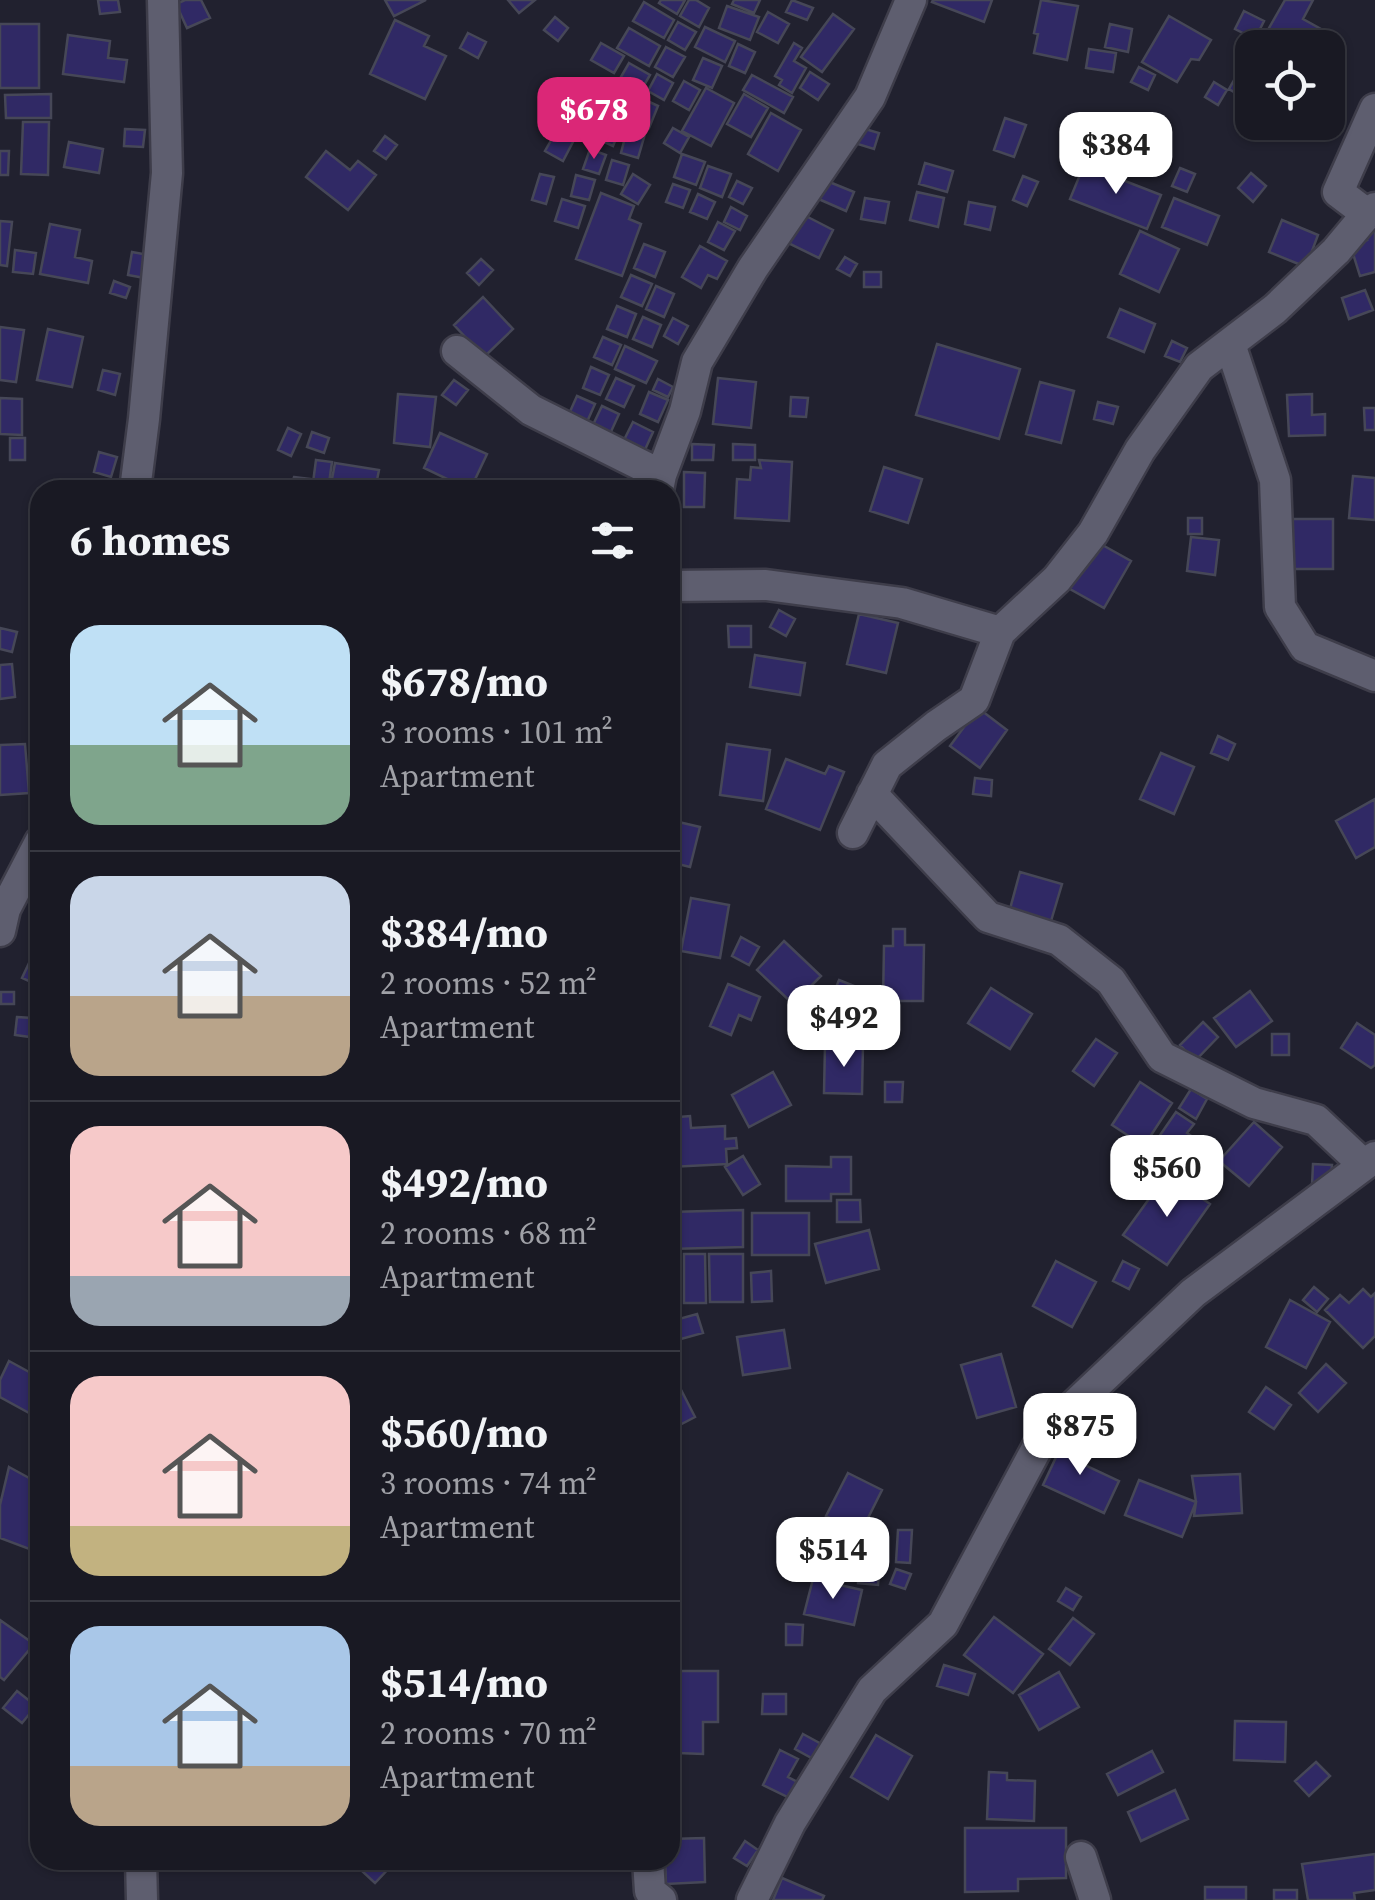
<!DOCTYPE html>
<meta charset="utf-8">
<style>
body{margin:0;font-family:"Source Serif 4",serif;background:#262630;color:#f1f3f6;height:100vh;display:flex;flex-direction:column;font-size:38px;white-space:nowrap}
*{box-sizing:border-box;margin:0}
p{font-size:32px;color:#9fa0a6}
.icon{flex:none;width:55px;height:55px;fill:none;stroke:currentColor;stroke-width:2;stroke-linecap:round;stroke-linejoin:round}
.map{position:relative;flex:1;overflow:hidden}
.side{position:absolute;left:30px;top:480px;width:650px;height:1390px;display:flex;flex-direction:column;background:#191923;border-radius:30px;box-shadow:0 2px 8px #0004,0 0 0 2px #373841}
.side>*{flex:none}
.controls{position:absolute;left:1235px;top:30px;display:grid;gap:20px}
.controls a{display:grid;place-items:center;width:110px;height:110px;border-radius:20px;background:#191923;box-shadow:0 2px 8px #0004,0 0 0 2px #373841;font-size:50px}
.price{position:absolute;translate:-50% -85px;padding:0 22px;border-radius:20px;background:#fff;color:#222;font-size:32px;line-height:65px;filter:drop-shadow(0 2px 5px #0008)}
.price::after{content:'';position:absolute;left:50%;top:60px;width:30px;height:22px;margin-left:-15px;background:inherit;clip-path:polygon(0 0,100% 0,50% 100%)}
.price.current{background:#db2777;color:#fff}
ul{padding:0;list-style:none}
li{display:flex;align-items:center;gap:30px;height:250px;padding:0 40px}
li+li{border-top:2px solid #373841}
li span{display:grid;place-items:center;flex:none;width:280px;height:200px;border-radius:30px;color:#555}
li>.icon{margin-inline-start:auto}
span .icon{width:120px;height:120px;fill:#fffc;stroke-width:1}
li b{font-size:42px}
h2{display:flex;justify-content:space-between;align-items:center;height:120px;padding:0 40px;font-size:42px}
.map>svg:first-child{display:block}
.building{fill:#302965;stroke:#464757;stroke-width:2.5}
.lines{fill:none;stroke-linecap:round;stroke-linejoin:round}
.minor-casing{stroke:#3e3d4a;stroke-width:35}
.minor{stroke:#5e5e6f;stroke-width:30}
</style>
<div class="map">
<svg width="1375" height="1900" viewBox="0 0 1375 1900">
<rect width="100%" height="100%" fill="#21212f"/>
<!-- building -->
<path class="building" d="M 98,0 L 118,0 L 120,12 L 100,14 Z
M 185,0 L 201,0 L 210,18 L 187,28 L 176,4 Z
M 385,0 L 426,0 L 394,16 Z
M 508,0 L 535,0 L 519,13 Z
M 661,0 L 685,0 L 677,14 L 659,3 Z
M 689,0 L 696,0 L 709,8 L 699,27 L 680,16 Z
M 734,0 L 760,0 L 754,13 L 732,4 Z
M 792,0 L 813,8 L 807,20 L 786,12 Z
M 933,0 L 992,0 L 984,22 L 932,2 Z
M 1041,0 L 1078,6 L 1067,60 L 1034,53 L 1038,34 L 1034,33 Z
M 1285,0 L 1313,0 L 1303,19 L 1339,39 L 1328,60 L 1328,48 L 1288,48 L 1265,35 Z
M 644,2 L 674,20 L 664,38 L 633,21 Z
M 727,6 L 759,17 L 750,40 L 719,28 Z
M 1244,11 L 1264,21 L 1255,39 L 1235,29 Z
M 768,12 L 789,24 L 778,43 L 757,32 Z
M 833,14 L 854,29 L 822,72 L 801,57 Z
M 1169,16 L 1211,40 L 1199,60 L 1191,59 L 1177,82 L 1142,62 Z
M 555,17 L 568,28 L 558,41 L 544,30 Z
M 395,20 L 429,36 L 424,46 L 446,56 L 425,99 L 370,74 Z
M 678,22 L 696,32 L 685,50 L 668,40 Z
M 0,24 L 39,24 L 39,88 L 0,88 Z
M 1110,24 L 1132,29 L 1128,52 L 1105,47 Z
M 705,27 L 735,41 L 725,62 L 695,47 Z
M 629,28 L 660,46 L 649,66 L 617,48 Z
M 468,33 L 486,42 L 478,58 L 460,48 Z
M 68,35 L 110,41 L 108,58 L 127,60 L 124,82 L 63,74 Z
M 601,43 L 624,56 L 614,73 L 591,60 Z
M 794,43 L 802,48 L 794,61 L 806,68 L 792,93 L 779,85 L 782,80 L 775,76 Z
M 738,44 L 755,52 L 745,73 L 729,66 Z
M 666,47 L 685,57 L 673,77 L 655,67 Z
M 1252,48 L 1252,103 L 1229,89 Z
M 1089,49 L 1116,53 L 1113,72 L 1086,68 Z
M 703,58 L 722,66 L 712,88 L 693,80 Z
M 629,63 L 650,75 L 639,94 L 618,82 Z
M 1139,67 L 1155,75 L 1148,90 L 1131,82 Z
M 810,72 L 829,84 L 818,100 L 800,88 Z
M 657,74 L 673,83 L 664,100 L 648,91 Z
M 752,75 L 793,97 L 784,113 L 743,90 Z
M 588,80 L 603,88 L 595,103 L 579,94 Z
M 684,81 L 700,90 L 689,110 L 673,101 Z
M 1214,82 L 1227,90 L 1218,105 L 1205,97 Z
M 615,85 L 637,97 L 627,114 L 606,102 Z
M 706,88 L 734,103 L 711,146 L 682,131 Z
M 51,94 L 51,118 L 6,118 L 5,95 Z
M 744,94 L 768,108 L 751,137 L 727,124 Z
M 568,98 L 590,110 L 579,130 L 557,118 Z
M 641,98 L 658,106 L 649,128 L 632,121 Z
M 602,113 L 623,122 L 613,146 L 591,136 Z
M 771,113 L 801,130 L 778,171 L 748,154 Z
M 1005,118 L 1026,125 L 1014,157 L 994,150 Z
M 23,122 L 49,122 L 48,175 L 21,174 Z
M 855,126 L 879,133 L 874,149 L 851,142 Z
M 1145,126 L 1163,134 L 1156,150 L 1138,142 Z
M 673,128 L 689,137 L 680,153 L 664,143 Z
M 125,129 L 145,130 L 143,147 L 124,146 Z
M 557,130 L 574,140 L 563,161 L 545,151 Z
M 627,130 L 645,134 L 638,158 L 621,153 Z
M 385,136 L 397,145 L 386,159 L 374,151 Z
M 69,142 L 103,149 L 99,173 L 64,167 Z
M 1137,147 L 1151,153 L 1145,167 L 1132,162 Z
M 590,149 L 606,155 L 599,174 L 583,169 Z
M 0,151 L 9,151 L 8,175 L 0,175 Z
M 326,151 L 350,170 L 358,161 L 376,175 L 348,210 L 306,177 Z
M 682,154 L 705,162 L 696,185 L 674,177 Z
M 612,160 L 629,165 L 623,185 L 606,180 Z
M 925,163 L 953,171 L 947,192 L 919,184 Z
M 1084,165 L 1161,195 L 1147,229 L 1070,199 Z
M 708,166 L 731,174 L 722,197 L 700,188 Z
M 1180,168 L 1195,174 L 1187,192 L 1172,186 Z
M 1251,173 L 1266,186 L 1253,202 L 1238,188 Z
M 540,174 L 554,177 L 546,204 L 532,200 Z
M 633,174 L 650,185 L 638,204 L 621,194 Z
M 576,175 L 595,180 L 589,200 L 571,196 Z
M 1023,176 L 1038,182 L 1027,206 L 1013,200 Z
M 822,179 L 854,192 L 846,211 L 814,197 Z
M 737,181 L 752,188 L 743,204 L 729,197 Z
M 673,184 L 690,190 L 683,208 L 666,202 Z
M 917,192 L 944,198 L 938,227 L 910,220 Z
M 601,193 L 634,206 L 629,219 L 641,224 L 622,276 L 576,259 Z
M 698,194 L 715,202 L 707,219 L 690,212 Z
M 865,198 L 889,202 L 885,223 L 861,219 Z
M 1174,198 L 1219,216 L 1207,245 L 1162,227 Z
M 562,199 L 585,206 L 578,228 L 555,221 Z
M 969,202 L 995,207 L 990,230 L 965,224 Z
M 731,207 L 747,216 L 740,230 L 724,222 Z
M 802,214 L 833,230 L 819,258 L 788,243 Z
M 1282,220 L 1318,235 L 1306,267 L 1269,252 Z
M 0,221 L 12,222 L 7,266 L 0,265 Z
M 718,222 L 735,231 L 724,250 L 708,242 Z
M 50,224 L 80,230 L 75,257 L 92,261 L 88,283 L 40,274 Z
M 1375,227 L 1375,272 L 1360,276 L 1350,244 L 1367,240 L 1364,230 Z
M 1140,231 L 1179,249 L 1159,292 L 1120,274 Z
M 644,244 L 665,252 L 655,277 L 634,268 Z
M 700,246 L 727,261 L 717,279 L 708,275 L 701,288 L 682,277 Z
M 15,250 L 36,253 L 33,274 L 13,272 Z
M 132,252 L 154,256 L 150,279 L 128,275 Z
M 845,257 L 857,264 L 850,276 L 837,269 Z
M 481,259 L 493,270 L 479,285 L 467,273 Z
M 864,272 L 881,272 L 881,287 L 864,287 Z
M 631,275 L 652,284 L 642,306 L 621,297 Z
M 114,281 L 130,287 L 126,298 L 110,293 Z
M 656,286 L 674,294 L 664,317 L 646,309 Z
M 1365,290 L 1373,310 L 1349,319 L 1342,298 Z
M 483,297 L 513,329 L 484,357 L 454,325 Z
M 617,306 L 636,314 L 627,337 L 607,329 Z
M 1120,309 L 1155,324 L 1144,352 L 1108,337 Z
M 643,317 L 661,325 L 652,347 L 633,339 Z
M 673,318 L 688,326 L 678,344 L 664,336 Z
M 0,327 L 24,330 L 16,382 L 0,380 Z
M 48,329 L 83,337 L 72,387 L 37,380 Z
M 603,337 L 621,345 L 612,365 L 594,357 Z
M 1172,341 L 1187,348 L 1180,362 L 1165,356 Z
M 937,344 L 1020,369 L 999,439 L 916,415 Z
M 625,346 L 657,361 L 646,383 L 615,369 Z
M 591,367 L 609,375 L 600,395 L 583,388 Z
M 103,370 L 120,374 L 115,395 L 98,390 Z
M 616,378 L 634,386 L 624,407 L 606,399 Z
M 718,378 L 756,382 L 751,428 L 713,424 Z
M 658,379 L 673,387 L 668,397 L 653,390 Z
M 454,380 L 468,390 L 456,405 L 442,395 Z
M 1040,382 L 1074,391 L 1061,443 L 1026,434 Z
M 649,392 L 668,400 L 658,422 L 640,414 Z
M 398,394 L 436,397 L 430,447 L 394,443 Z
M 1312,394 L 1312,415 L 1325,414 L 1325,435 L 1289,436 L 1287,395 Z
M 577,396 L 595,404 L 586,424 L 568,416 Z
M 791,397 L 808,398 L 806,417 L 790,416 Z
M 0,398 L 22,399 L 22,435 L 0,434 Z
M 1098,402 L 1118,407 L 1113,424 L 1094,419 Z
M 602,406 L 619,414 L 609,436 L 591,429 Z
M 1364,408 L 1375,408 L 1375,430 L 1365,430 Z
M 633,422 L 653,432 L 643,454 L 622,444 Z
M 288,428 L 301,434 L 291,456 L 278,450 Z
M 312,432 L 329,438 L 324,453 L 307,447 Z
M 440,433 L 487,454 L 470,490 L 424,468 Z
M 10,438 L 25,438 L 25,460 L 10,460 Z
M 692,444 L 714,445 L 713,460 L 692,460 Z
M 733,444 L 755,445 L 755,460 L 733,460 Z
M 99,452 L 117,457 L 111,477 L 94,472 Z
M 316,460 L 332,462 L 328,490 L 312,490 Z
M 759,460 L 792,462 L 789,521 L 735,518 L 737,479 L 750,480 L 751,467 L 761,468 Z
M 335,463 L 379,470 L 375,490 L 330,490 Z
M 884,467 L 922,479 L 908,523 L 870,511 Z
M 684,472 L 705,473 L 704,507 L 684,507 Z
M 1353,476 L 1375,478 L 1375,520 L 1349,518 Z
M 294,477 L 311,479 L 310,490 L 290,490 Z
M 1188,518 L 1202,518 L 1202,534 L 1188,534 Z
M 1292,519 L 1333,519 L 1333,569 L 1292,569 Z
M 1191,537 L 1219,540 L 1215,575 L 1187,571 Z
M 1097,542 L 1131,561 L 1104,608 L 1070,589 Z
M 779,610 L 795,619 L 786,636 L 770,627 Z
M 859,614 L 898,623 L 886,673 L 847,664 Z
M 728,626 L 751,626 L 751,647 L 729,647 Z
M 0,628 L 17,632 L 12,652 L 0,649 Z
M 755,655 L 805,663 L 800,695 L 750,687 Z
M 12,664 L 15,697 L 0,699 L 0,665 Z
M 978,708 L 1007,730 L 980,768 L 950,746 Z
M 1218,736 L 1235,744 L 1228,760 L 1211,753 Z
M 25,744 L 29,793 L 0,795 L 0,745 Z
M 727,744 L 770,750 L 763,801 L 720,795 Z
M 1161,753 L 1194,767 L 1174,814 L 1140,799 Z
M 786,759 L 825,774 L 829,766 L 844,772 L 820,830 L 766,809 Z
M 975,778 L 992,780 L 991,796 L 973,794 Z
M 1375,799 L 1375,847 L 1356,858 L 1336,821 Z
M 670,820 L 700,827 L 690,867 L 670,862 Z
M 1020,872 L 1062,884 L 1051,921 L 1010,909 Z
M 691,898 L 729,905 L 720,958 L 681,951 Z
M 893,929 L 905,929 L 905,945 L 924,945 L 923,1001 L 883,1001 L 884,946 L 893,946 Z
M 741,937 L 759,947 L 749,965 L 732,956 Z
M 784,941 L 821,976 L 793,1004 L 757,970 Z
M 30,961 L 40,966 L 40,986 L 22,978 Z
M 839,980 L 864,990 L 848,1027 L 805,1009 L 814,987 L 833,995 Z
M 728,984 L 760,997 L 751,1020 L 739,1015 L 731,1035 L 710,1026 Z
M 991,988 L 1032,1014 L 1010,1049 L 968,1023 Z
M 1250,991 L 1272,1021 L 1236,1047 L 1214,1018 Z
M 1,992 L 14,992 L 14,1004 L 1,1004 Z
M 17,1017 L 32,1018 L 30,1037 L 15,1035 Z
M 1203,1022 L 1218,1037 L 1195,1061 L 1180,1045 Z
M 1357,1023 L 1375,1035 L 1375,1065 L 1371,1068 L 1341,1048 Z
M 1272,1034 L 1289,1034 L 1289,1055 L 1272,1055 Z
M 1096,1039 L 1117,1053 L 1094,1086 L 1073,1071 Z
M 670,1042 L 679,1043 L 678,1066 L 670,1066 Z
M 825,1045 L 863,1046 L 862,1094 L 824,1093 Z
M 773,1072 L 791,1105 L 749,1127 L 732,1095 Z
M 40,1078 L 40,1114 L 34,1114 L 32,1079 Z
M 885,1082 L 903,1082 L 902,1102 L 885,1102 Z
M 1140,1082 L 1172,1103 L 1144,1146 L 1112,1125 Z
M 1191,1089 L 1207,1099 L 1196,1119 L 1179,1108 Z
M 1176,1112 L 1194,1124 L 1187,1133 L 1213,1151 L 1188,1186 L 1145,1157 Z
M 690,1116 L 691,1128 L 725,1126 L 725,1139 L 736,1138 L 737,1148 L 726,1149 L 727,1164 L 670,1167 L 670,1134 L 680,1133 L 679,1117 Z
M 30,1119 L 40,1119 L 40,1164 L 32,1165 Z
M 1254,1122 L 1282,1147 L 1249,1186 L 1219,1161 Z
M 743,1156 L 760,1184 L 743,1195 L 725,1167 Z
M 831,1157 L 851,1157 L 851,1194 L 831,1194 L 831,1201 L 786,1201 L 786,1166 L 831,1167 Z
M 1313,1164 L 1332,1165 L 1330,1186 L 1312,1185 Z
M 1167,1174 L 1210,1204 L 1167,1265 L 1123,1235 Z
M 837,1200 L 860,1200 L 861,1222 L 837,1222 Z
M 743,1210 L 743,1247 L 670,1249 L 670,1212 Z
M 752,1213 L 809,1213 L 809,1255 L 752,1255 Z
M 869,1230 L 879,1269 L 826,1283 L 815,1244 Z
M 684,1254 L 705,1254 L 706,1303 L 684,1303 Z
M 709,1254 L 743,1254 L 743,1302 L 710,1302 Z
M 1056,1261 L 1096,1282 L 1072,1327 L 1033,1306 Z
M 1123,1261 L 1139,1269 L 1129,1289 L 1113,1281 Z
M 771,1271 L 772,1301 L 752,1302 L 751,1273 Z
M 1314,1287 L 1328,1299 L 1317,1312 L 1303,1300 Z
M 1363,1289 L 1371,1297 L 1375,1293 L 1375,1336 L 1363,1348 L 1325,1310 L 1340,1295 L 1349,1303 Z
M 1290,1300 L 1330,1322 L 1306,1368 L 1266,1347 Z
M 697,1314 L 703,1333 L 681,1339 L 675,1320 Z
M 784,1330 L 790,1368 L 743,1375 L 737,1337 Z
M 1001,1354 L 1016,1407 L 977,1418 L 961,1365 Z
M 9,1361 L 40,1378 L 40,1419 L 0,1397 L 0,1380 Z
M 1326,1364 L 1346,1383 L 1318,1412 L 1299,1393 Z
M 676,1380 L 695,1417 L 670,1430 L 670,1383 Z
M 1266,1387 L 1291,1405 L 1274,1429 L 1249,1412 Z
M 1066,1436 L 1084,1445 L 1076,1461 L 1119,1481 L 1104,1513 L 1043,1485 Z
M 9,1467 L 40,1484 L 40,1553 L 0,1538 L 0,1505 Z
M 848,1473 L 882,1490 L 860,1534 L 826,1516 Z
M 1240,1474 L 1242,1513 L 1194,1516 L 1196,1502 L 1192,1476 Z
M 1139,1480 L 1196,1502 L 1182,1537 L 1125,1515 Z
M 832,1526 L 866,1538 L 850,1580 L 817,1568 Z
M 898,1530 L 912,1530 L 910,1563 L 896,1562 Z
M 859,1559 L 880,1561 L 878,1585 L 858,1583 Z
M 896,1569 L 911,1574 L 905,1589 L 890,1584 Z
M 813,1579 L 862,1590 L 854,1625 L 804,1614 Z
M 1066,1588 L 1081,1597 L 1073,1610 L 1058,1601 Z
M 994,1617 L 1043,1654 L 1013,1693 L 964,1655 Z
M 1073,1618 L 1094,1634 L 1070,1665 L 1049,1649 Z
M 0,1620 L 34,1644 L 4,1680 L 0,1677 Z
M 786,1624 L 803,1625 L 802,1645 L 786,1645 Z
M 944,1665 L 975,1674 L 968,1695 L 937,1686 Z
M 679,1671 L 718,1671 L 718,1722 L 703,1722 L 703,1754 L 678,1753 Z
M 1059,1672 L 1079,1707 L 1039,1730 L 1019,1695 Z
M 17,1691 L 36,1706 L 22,1723 L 3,1708 Z
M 763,1694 L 786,1694 L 786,1714 L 762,1714 Z
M 1235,1721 L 1286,1722 L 1285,1762 L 1234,1760 Z
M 803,1734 L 825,1746 L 817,1761 L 795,1749 Z
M 876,1735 L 912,1756 L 888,1799 L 851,1777 Z
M 780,1750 L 798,1759 L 788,1777 L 807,1787 L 800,1803 L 763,1785 Z
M 1152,1751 L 1163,1772 L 1118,1795 L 1107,1774 Z
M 1316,1762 L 1330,1776 L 1309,1796 L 1295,1781 Z
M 989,1772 L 1007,1773 L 1007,1780 L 1035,1781 L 1034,1821 L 987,1819 Z
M 1175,1790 L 1188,1819 L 1141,1841 L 1128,1812 Z
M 965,1828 L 1066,1828 L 1066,1878 L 1018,1879 L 1018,1891 L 965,1892 Z
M 704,1838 L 705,1882 L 666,1884 L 665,1860 L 670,1860 L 670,1839 Z
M 745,1841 L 758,1850 L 747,1866 L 734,1858 Z
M 1375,1854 L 1375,1890 L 1354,1893 L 1355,1900 L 1308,1900 L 1302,1864 Z
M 374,1860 L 384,1860 L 391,1866 L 375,1883 L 363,1872 Z
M 782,1878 L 824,1896 L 822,1900 L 773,1900 Z
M 1205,1887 L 1246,1887 L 1246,1900 L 1205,1900 Z
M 1274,1890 L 1297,1890 L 1297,1900 L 1274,1900 Z"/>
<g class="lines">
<defs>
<path id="minor" d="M 1367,214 L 1338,192 L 1375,109
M 1230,344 L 1275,480 L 1280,607 L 1305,647 L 1375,676
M 457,351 L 531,410 L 661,475
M 135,490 L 144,419 L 167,173 L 163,0
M 658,490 L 661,475 L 685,411 L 697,362 L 753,268 L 870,97 L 911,0
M 670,586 L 766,585 L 902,603 L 1000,632
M 872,794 L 988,917 L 1059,940 L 1111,981 L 1162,1057 L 1254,1103 L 1316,1120 L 1364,1165
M 853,833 L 887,765 L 936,726 L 974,700 L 1000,632 L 1057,579 L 1093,533 L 1140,450 L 1199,367 L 1275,309 L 1336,251 L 1367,214 L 1375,208
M 0,931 L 5,909 L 40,842
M 1081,1857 L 1095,1900
M 141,1860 L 142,1900
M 648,1860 L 650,1891 L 661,1900
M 752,1900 L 790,1823 L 872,1690 L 943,1624 L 1045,1433 L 1193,1293 L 1375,1157"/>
</defs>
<!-- minor casing -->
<use href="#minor" class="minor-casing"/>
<!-- minor -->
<use href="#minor" class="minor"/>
</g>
</svg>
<div class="controls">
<a><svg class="icon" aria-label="locate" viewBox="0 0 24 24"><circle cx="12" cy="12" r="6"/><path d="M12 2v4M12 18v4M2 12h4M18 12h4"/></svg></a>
</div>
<b class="price current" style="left:594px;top:162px">$678</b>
<b class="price" style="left:1116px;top:197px">$384</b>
<b class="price" style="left:844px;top:1070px">$492</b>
<b class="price" style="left:1167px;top:1220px">$560</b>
<b class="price" style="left:1080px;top:1478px">$875</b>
<b class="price" style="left:833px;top:1602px">$514</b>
<section class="side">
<h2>6 homes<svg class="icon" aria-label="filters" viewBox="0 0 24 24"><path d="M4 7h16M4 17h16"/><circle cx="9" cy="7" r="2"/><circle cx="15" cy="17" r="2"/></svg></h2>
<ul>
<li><span style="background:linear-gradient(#bfe0f5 60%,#7fa58c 0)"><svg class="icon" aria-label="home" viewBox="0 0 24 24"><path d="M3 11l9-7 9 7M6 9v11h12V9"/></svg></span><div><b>$678/mo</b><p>3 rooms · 101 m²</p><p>Apartment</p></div></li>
<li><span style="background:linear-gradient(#c9d6e8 60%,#b9a48a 0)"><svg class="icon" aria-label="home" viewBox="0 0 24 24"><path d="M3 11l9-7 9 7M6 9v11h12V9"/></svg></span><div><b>$384/mo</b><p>2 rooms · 52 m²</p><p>Apartment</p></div></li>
<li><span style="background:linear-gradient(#f6c9c9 75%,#9aa5b1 0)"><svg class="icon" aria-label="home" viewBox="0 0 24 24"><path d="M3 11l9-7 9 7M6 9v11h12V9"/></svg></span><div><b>$492/mo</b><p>2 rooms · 68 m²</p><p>Apartment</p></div></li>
<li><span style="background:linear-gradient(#f6c9c9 75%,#c2b280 0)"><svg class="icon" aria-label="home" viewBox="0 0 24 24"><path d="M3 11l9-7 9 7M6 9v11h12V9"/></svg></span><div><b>$560/mo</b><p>3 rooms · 74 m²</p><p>Apartment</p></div></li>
<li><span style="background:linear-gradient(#a9c7e8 70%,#b9a48a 0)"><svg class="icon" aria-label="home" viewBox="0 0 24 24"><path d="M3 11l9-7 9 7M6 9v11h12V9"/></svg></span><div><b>$514/mo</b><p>2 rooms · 70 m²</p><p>Apartment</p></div></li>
</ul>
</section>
</div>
